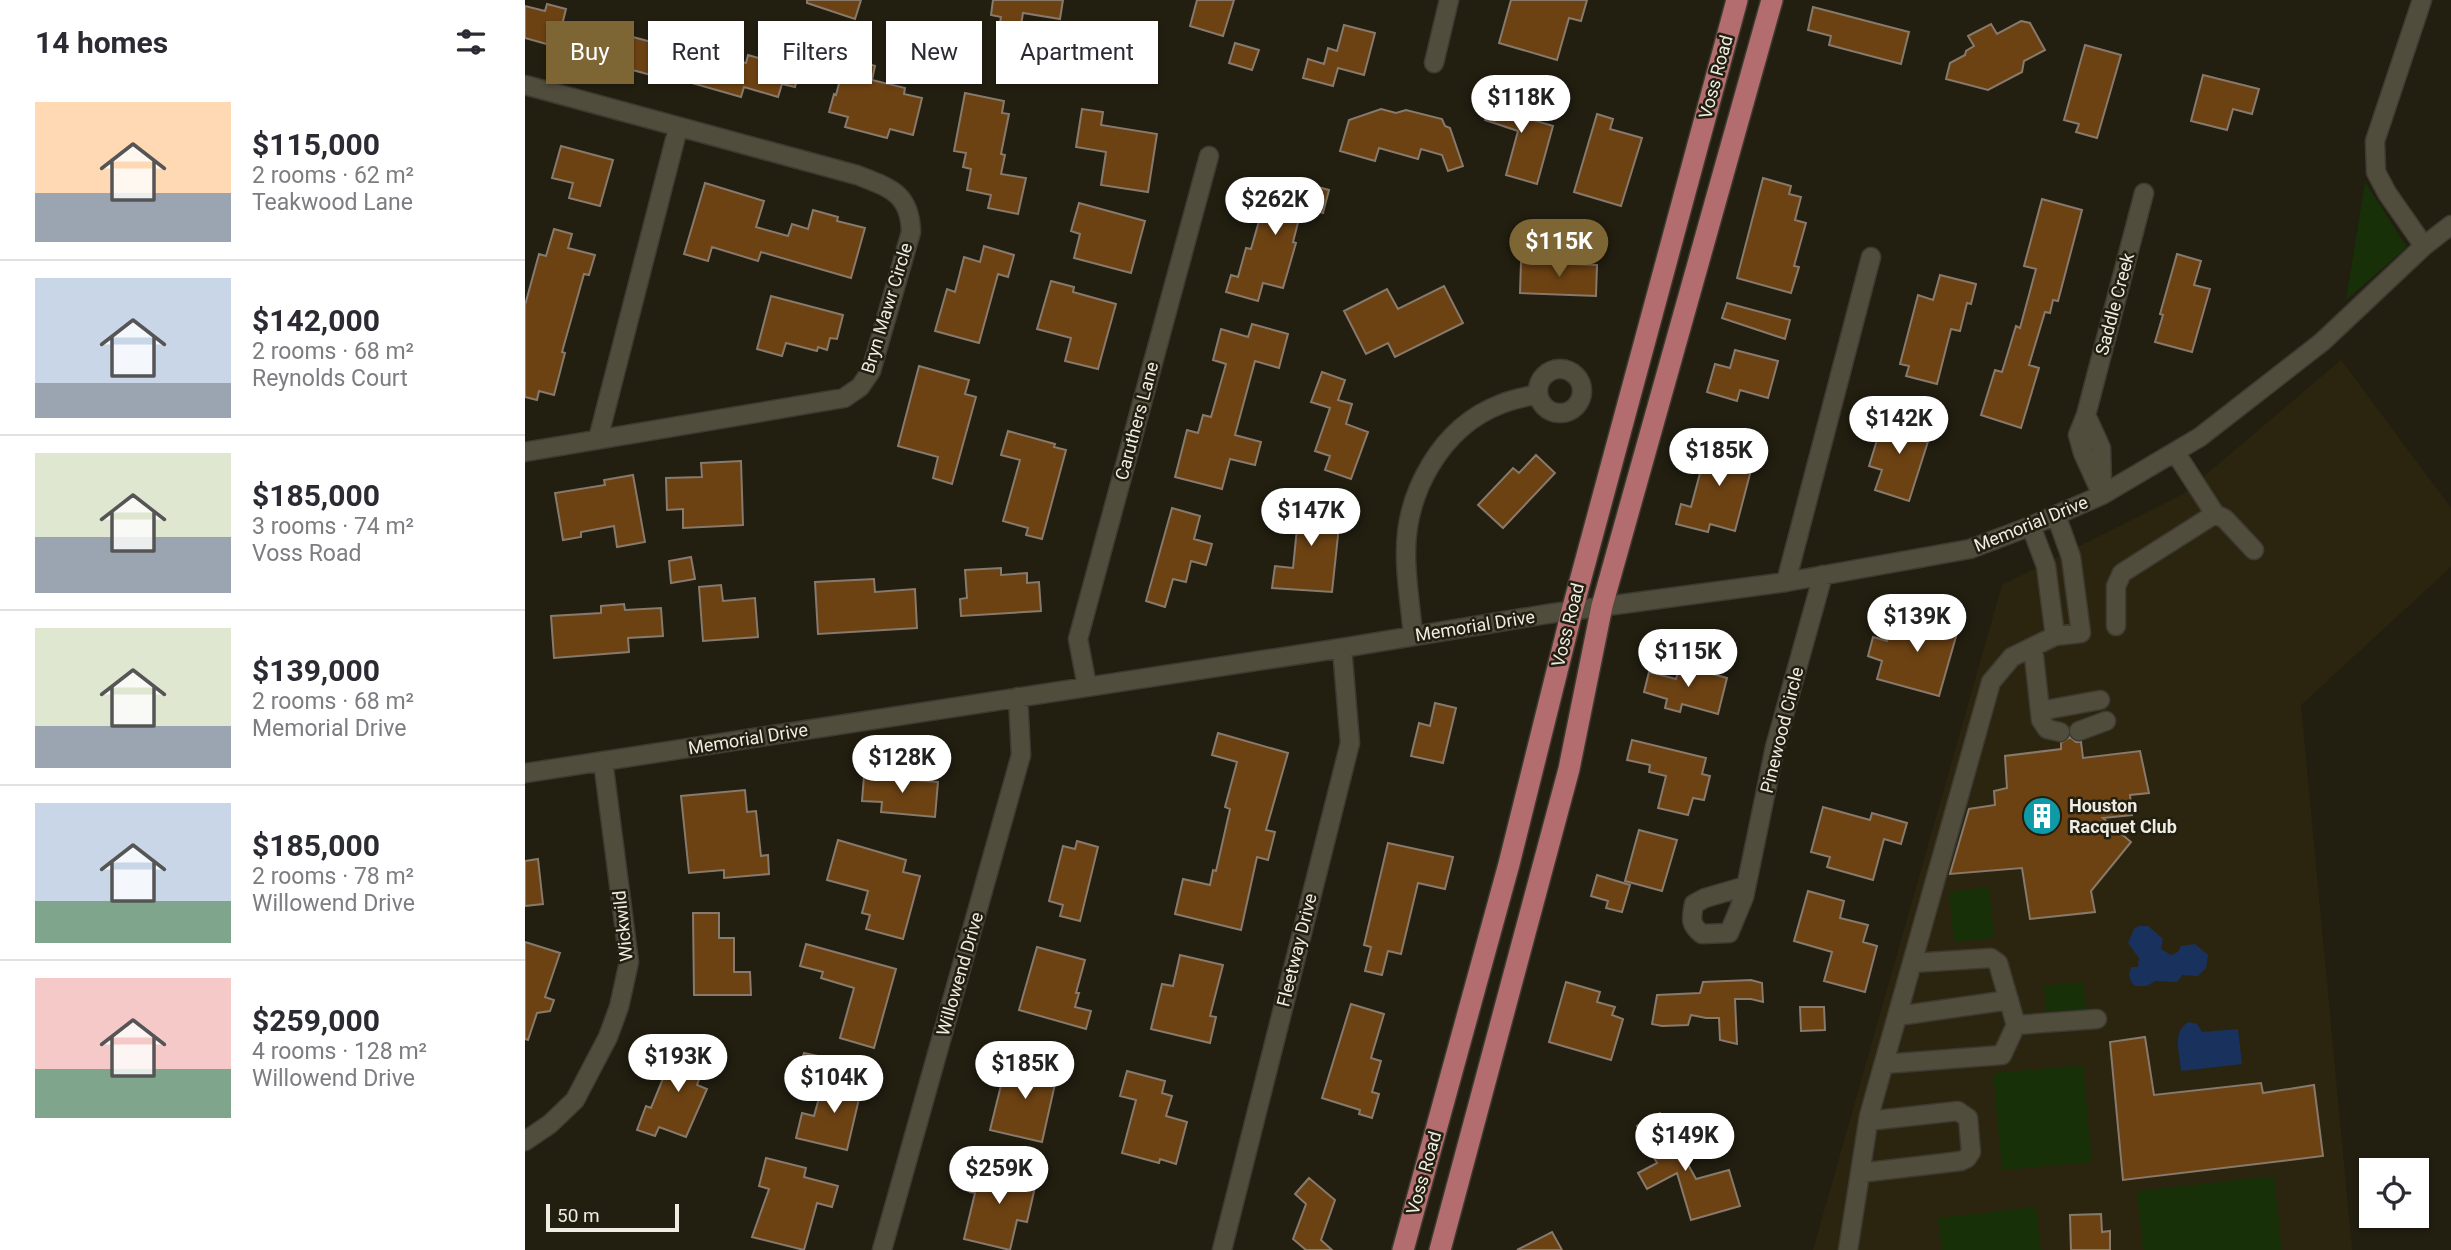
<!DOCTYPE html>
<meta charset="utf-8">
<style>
:root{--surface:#fff;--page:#f2f2f3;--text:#2b2b33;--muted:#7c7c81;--line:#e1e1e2;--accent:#7d6633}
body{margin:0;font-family:Roboto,sans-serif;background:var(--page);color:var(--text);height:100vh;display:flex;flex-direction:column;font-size:26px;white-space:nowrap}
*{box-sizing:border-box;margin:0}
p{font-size:23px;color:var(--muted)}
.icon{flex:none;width:38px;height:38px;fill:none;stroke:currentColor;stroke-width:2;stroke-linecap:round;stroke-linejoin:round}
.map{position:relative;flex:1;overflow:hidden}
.drawer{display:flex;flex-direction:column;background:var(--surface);width:525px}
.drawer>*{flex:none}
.hud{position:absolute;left:21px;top:21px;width:665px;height:63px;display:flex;gap:14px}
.buttons{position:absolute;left:1834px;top:1158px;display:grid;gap:14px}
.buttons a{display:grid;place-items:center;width:70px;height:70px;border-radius:0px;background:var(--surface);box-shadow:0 2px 5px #0004;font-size:35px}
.scale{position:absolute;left:21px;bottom:18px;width:133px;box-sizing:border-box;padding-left:7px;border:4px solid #eeece3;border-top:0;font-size:19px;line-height:24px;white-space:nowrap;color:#eeece3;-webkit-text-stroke:5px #221e10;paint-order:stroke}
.price{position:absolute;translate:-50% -60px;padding:0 16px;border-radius:24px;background:#fff;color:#222;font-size:23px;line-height:46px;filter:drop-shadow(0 2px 4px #0008)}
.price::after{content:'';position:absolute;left:50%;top:42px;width:21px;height:16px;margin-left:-10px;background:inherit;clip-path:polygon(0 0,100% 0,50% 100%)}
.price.current{background:var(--accent);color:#fff}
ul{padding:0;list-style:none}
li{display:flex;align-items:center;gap:21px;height:175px;padding:0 35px}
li+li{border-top:2px solid var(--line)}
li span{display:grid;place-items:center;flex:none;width:196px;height:140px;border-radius:0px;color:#555}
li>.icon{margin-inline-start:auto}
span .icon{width:84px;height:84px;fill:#fffc;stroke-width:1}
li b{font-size:30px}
h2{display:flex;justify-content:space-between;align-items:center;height:84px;padding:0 35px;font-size:30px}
.chip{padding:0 24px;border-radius:0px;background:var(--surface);box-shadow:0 2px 5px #0004;font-size:24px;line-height:63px}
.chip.current{background:var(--accent);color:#fff}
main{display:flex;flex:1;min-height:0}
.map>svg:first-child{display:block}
</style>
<main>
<section class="drawer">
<h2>14 homes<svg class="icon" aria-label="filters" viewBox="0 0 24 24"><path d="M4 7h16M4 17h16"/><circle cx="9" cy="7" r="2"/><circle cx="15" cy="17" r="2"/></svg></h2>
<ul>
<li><span style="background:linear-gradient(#ffd9b3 65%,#9aa5b1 0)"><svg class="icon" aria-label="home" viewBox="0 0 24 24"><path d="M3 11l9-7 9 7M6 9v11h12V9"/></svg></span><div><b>$115,000</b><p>2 rooms · 62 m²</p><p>Teakwood Lane</p></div></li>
<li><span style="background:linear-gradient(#c9d6e8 75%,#9aa5b1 0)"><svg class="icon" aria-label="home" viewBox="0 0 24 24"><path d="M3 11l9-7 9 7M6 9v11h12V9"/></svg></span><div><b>$142,000</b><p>2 rooms · 68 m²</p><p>Reynolds Court</p></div></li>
<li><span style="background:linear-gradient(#dfe7d0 60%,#9aa5b1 0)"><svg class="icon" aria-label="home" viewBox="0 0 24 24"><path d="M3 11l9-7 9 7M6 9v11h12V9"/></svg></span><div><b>$185,000</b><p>3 rooms · 74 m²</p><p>Voss Road</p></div></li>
<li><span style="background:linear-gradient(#dfe7d0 70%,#9aa5b1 0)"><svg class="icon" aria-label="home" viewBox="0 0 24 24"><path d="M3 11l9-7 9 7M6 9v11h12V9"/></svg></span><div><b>$139,000</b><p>2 rooms · 68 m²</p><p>Memorial Drive</p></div></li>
<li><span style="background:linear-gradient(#c9d6e8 70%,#7fa58c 0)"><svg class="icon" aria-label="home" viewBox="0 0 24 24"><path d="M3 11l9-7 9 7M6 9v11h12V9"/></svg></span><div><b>$185,000</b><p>2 rooms · 78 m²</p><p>Willowend Drive</p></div></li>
<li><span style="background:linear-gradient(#f6c9c9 65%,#7fa58c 0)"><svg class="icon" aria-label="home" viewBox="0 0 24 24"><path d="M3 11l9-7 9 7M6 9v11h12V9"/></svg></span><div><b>$259,000</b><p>4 rooms · 128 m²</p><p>Willowend Drive</p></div></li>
</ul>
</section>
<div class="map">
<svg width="1926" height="1250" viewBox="0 0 1926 1250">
<rect width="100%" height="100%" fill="#221e10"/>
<path fill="#2b2510" d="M1816 360 1926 508V567L1776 705 1827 1250H1288L1477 585 1658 494Z"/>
<path fill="#173007" d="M1840 182 1882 247 1821 300Z
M1464 887 1469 938 1429 942 1424 892Z
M1558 982 1561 1012 1521 1017 1519 986Z
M1558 1065 1567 1162 1477 1170 1468 1073Z
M1749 1176 1757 1250H1618L1612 1191Z
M1511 1207 1516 1250H1417L1413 1218Z"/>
<path fill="#19325d" d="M1614 926H1623L1638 939 1636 949 1646 955 1653 952 1656 946 1670 944 1683 955 1681 968 1673 976 1657 975 1652 982 1630 981 1622 986H1610C1604 981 1602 974 1607 967H1613L1614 958 1603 943 1609 929Z
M1664 1022 1672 1024 1677 1032 1713 1029 1717 1064 1656 1071C1655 1054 1646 1031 1664 1022Z"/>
<path fill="#6c4213" stroke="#87796c" stroke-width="2" d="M282 0H336L330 19 282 3Z
M468 0H538L535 19 498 13 493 43 472 40 476 17 466 15Z
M672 0H709L698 36 665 26Z
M986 0H1062L1056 21 1044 18 1032 60 974 43Z
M22 4 41 9 36 29 44 31 39 49 0 38V6L20 11Z
M1288 7 1384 32 1376 64 1304 45 1306 36 1283 30Z
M1496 21 1505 23 1520 50 1499 61 1497 72 1463 90 1421 79 1425 63 1440 55 1441 51 1449 46 1443 36 1466 24 1472 34Z
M819 25 850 33 839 75 813 68 808 86 778 78 783 59 799 64 803 48 812 51Z
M82 30 182 57 183 53 221 63 223 55 255 64 261 41 281 47 270 87 257 84 253 97 219 87 216 97 153 79 152 82 74 61Z
M710 43 734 50 727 70 704 63Z
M1560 45 1596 55 1572 138 1551 132 1554 124 1539 120Z
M321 57 350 66 347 80 380 88 379 94 397 98 388 135 365 129 362 138 320 127 323 117 304 112 309 94 311 95Z
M1678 75 1734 89 1727 114 1708 109 1702 130 1666 121Z
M970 87 1001 96 995 116 1028 126 1012 184 981 175 993 131 960 120Z
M440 93 479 101 477 113 484 114 476 154 480 155 476 174 501 178 493 214 463 208 466 195 442 190 446 169 438 167 441 153 429 151Z
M557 109 578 112 576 125 632 134 623 192 576 185 581 152 551 147Z
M856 109 871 113 881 110 917 119 920 126 925 128 938 166 923 171 917 155 896 149 893 159 854 148 850 161 815 151 824 120Z
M1072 114 1088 119 1085 129 1117 138 1096 206 1049 192Z
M36 146 88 160 75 206 44 198 48 183 27 178Z
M1238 178 1266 186 1264 194 1276 197 1270 220 1281 223 1269 266 1274 267 1266 293 1212 278Z
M767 180 804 190 798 213 777 207 768 242 771 243 758 288 738 283 733 301 701 292 706 275 713 277 721 248 726 249 738 207 730 205 736 184 764 192Z
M180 183 239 201 231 227 263 236 267 224 283 229 288 210 313 217 312 221 340 228 326 278 236 252 233 261 187 247 183 261 159 254Z
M1517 199 1557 210 1533 301 1528 300 1525 313 1520 312 1504 365 1514 368 1496 428 1456 415 1470 370 1477 372 1491 326 1495 328 1511 269 1499 266Z
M554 203 620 221 606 273 549 258 555 234 546 231Z
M29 229 47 234 43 248 70 255 64 275 59 274 37 352 40 353 29 395 14 391 12 400 0 397V305L14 254 21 256Z
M459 246 489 255 483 277 473 274 454 343 410 331 422 289 430 292 439 257 455 262Z
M1652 254 1676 261 1669 285 1685 289 1667 352 1630 342 1638 315 1635 314Z
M996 262 1072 265 1071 296 995 293Z
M1415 275 1451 284 1446 304 1442 303 1435 331 1426 329 1412 384 1381 376 1384 366 1375 364 1393 295 1408 300Z
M526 281 549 287 548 292 591 304 573 369 540 361 546 338 512 329Z
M919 286 938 323 870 357 863 343 841 354 819 311 862 289 873 309Z
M246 296 318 315 312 339 305 338 302 350 293 347 292 351 261 343 257 356 232 349Z
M1202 303 1265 320 1260 339 1197 318Z
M727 324 763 334 754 368 730 361 710 435 736 442 730 465 705 459 697 489 650 477 662 430 673 433 678 415 686 417 701 364 688 360 696 329 723 337Z
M1210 350 1253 361 1243 398 1215 390 1212 401 1182 392 1190 364 1205 368Z
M394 366 444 380 440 394 451 397 427 484 408 478 413 457 373 446Z
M797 372 820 380 813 400 827 404 821 424 843 432 826 479 800 470 805 456 790 451 805 408 786 402Z
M1360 414 1407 429 1384 501 1350 490 1357 470 1344 466Z
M483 431 530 444 529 447 541 450 517 539 501 535 503 528 478 521 495 460 476 455Z
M1186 432 1202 436 1200 447 1230 455 1210 531 1185 524 1183 532 1151 524 1156 504 1166 507Z
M1011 455 1030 473 978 528 953 505 988 468 994 473Z
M216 461 218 525 158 528V509L142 510 141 478 177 477 176 463Z
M108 475 120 542 92 547 89 526 56 532V537L38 540 30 493 80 485 79 480Z
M762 501 816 507 807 592 747 588 750 566 768 568 772 528 759 526Z
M647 508 675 516 669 539 687 544 681 565 666 561 661 582 648 579 640 607 621 601Z
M166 557 170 579 146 583 144 561Z
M476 568V575L502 573V583L514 582 516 611 436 616 435 599 442 598 440 570Z
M349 579 350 592 390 589 392 628 293 634 290 582Z
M196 585 198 601 230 598 233 637 178 641 174 587Z
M99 604 100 610 136 608 138 636 103 638 104 652 29 658 26 616 76 613V606Z
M1411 612 1436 619 1414 696 1352 679 1357 661 1343 656 1348 637 1362 641 1367 623 1387 628 1389 622 1407 627Z
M1155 665 1202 678 1193 714 1157 704 1155 712 1140 708 1142 699 1119 692 1124 672 1151 679Z
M910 703 931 708 918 763 886 756 894 723 905 726Z
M693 733 763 753 741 830 750 832 743 860 732 857 716 930 650 914 658 879 685 885 688 870 691 871 705 809 700 807 712 762 687 755Z
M1545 737 1551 742H1556L1558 758 1615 751 1624 793 1605 795 1607 815 1578 818 1606 842 1566 891 1570 912 1505 919 1497 868 1425 874 1444 809 1470 805 1469 791 1482 788 1480 756 1536 749V743Z
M1107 740 1181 758 1177 774 1185 776 1179 800 1168 798 1163 815 1133 808 1141 776 1124 772 1125 765 1102 760Z
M339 776 413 782 410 817 356 812 357 802 337 801Z
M220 790 222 812 231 811 236 856 243 855 244 874 199 878V870L164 873 156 796Z
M1298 807 1345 820 1347 813 1382 823 1376 844 1359 839 1348 880 1302 867 1305 857 1286 852Z
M1114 830 1152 840 1137 891 1100 881Z
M313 840 381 860 378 872 395 876 378 939 341 929 345 915 337 913 343 891 302 880Z
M552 841 573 847 555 921 535 916 538 905 524 901 538 846 550 849Z
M863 843 928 857 920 889 893 883 876 954 863 951 857 975 840 971 846 947 839 945Z
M13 859 18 904 0 906V861Z
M1072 875 1105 885 1097 912 1081 908 1083 901 1066 896Z
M1283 891 1319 901 1315 918 1343 925 1338 942 1352 946 1340 992 1299 981 1307 952 1269 941Z
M168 913H194V938H209V972H225L226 995H169Z
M0 942 35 953 20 997 29 1000 25 1011 12 1013 3 1040 0 1039Z
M281 944 371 969 349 1048 315 1038 329 988 296 978 298 972 275 966Z
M512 947 560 960 551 993H554L550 1007 566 1011 561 1029 494 1010Z
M655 955 698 965 685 1016 691 1017 685 1043 626 1029 637 984 648 986Z
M1226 980 1237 983 1238 1002 1226 999H1210L1212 1044 1195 1040 1194 1018H1181L1166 1015 1163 1025 1137 1026 1127 1024 1132 995 1175 993 1178 982Z
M1041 982 1075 992 1072 1002 1090 1007 1087 1015 1098 1019 1086 1060 1024 1042Z
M826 1004 859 1014 846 1058 856 1061 847 1092 854 1094 847 1118 834 1114 835 1110 797 1098Z
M1275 1007H1299L1300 1030 1276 1031Z
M159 1036 179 1043 173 1058 181 1061 172 1085 182 1089 161 1137 134 1127 130 1136 112 1130 121 1106 126 1108 139 1076 144 1078Z
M1620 1037 1629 1095 1736 1083 1738 1093 1789 1085 1798 1156 1598 1180 1585 1042Z
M279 1053 293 1056 287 1077 273 1074Z
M482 1061 515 1069 516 1062 534 1066 517 1142 465 1130Z
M319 1068 340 1073 322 1150 271 1138 277 1113 289 1116 294 1098 311 1102Z
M602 1071 640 1081 637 1093 647 1096 641 1116 662 1122 651 1164 635 1159 634 1163 597 1153 611 1100 595 1096Z
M1135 1113 1171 1179 1204 1170 1215 1206 1166 1220 1152 1173 1122 1189 1113 1173 1132 1163 1112 1126Z
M241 1158 281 1168 279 1177 313 1186 307 1207 292 1203 279 1250 227 1237 244 1189 234 1186Z
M481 1166 508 1172 504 1186 510 1187 502 1222 492 1220 485 1250 439 1239 450 1193 445 1192 451 1170 478 1176Z
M784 1178 810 1200 796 1240 807 1250H781L768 1239 781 1204 770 1194Z
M1576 1214 1577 1232 1585 1231V1250H1546L1545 1215Z
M1027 1232 1037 1250H992Z"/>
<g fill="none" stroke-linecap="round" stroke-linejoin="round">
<g stroke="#3d3a32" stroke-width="21">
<path id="minor" d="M1897 0 1850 141 1851 172 1862 193 1899 246
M909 63 924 0
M0 85 332 175C365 188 385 193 386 232L346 371 335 387 319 398 0 452
M1013 391a22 22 0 1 1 44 0a22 22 0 1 1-44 0Z
M1561 415 1576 448 1577 485
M73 439 153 128
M1650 452 1690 514 1700 519 1729 550
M1577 495 1558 453 1553 435 1561 415 1619 193
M1506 526 1521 566 1530 636
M1261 582 1346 257
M1591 626V586L1597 573 1690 514
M888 636C886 609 881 582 881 555 880 493 916 427 976 404 988 399 1001 397 1013 394
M1508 647 1516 720 1522 729 1535 732
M562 686 553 639 684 156
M1515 711 1575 700
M1554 731 1581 721
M0 773 817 648 1022 614 1261 582 1445 549 1506 526 1577 495 1675 437 1797 342 1899 246 1926 225
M1221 886 1180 898 1169 904C1166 919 1165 925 1177 934L1204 933 1219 897 1250 747 1298 575
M1373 1016 1484 1000
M1491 1025 1572 1019
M1359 1064 1477 1055 1491 1025 1473 963 1466 958 1387 963
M0 1141 25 1124 50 1100 83 1037 94 1007 104 962 78 761
M1335 1173 1436 1161 1442 1158 1446 1152 1443 1118 1433 1111 1343 1121
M357 1250 496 755 493 697
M697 1250 825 743 817 648
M1323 1250 1344 1116 1466 682 1487 657 1530 636 1556 633 1546 557 1531 515"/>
</g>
<g stroke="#3d3a32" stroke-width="24">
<path id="major" d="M878 1250 984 864 1047 611 1212 0
M915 1250 1044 769 1077 606 1247 0"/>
</g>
<use href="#minor" stroke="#514d3d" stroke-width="18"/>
<use href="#major" stroke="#b46d6e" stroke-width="21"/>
</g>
<defs>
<g id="building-disc" transform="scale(2.0125)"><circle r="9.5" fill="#0f9aa8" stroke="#221e10"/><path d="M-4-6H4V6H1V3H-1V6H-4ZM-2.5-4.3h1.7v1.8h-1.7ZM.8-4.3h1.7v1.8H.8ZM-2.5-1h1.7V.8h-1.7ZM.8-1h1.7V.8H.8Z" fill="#fff"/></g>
</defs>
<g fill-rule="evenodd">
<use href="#building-disc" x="1517" y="816"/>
</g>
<g text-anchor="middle" stroke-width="5" stroke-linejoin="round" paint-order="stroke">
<g font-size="18" fill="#eeece3" stroke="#221e10">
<text transform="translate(1191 77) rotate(-75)" y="6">Voss Road</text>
<text transform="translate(1590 304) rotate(-75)" y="6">Saddle Creek</text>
<text transform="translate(362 308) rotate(-73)" y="6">Bryn Mawr Circle</text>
<text transform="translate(612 421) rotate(-75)" y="6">Caruthers Lane</text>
<text transform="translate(1506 524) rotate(-22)" y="6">Memorial Drive</text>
<text transform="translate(1043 625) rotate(-76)" y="6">Voss Road</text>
<text transform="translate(950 626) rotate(-9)" y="6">Memorial Drive</text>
<text transform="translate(1257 730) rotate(-76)" y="6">Pinewood Circle</text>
<text transform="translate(223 739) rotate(-9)" y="6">Memorial Drive</text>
<text transform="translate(98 926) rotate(-96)" y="6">Wickwild</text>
<text transform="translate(772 950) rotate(-76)" y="6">Fleetway Drive</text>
<text transform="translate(435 974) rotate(-74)" y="6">Willowend Drive</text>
<text transform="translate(899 1173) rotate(-74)" y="6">Voss Road</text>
</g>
<g font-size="18" font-weight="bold" fill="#eeece3" stroke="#221e10" text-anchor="start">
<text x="1544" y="812">Houston<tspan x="1544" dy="21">Racquet Club</tspan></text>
</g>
</g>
</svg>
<div class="buttons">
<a><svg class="icon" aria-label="locate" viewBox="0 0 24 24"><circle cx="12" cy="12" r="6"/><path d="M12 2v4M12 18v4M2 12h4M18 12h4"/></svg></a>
</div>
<div class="scale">50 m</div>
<b class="price" style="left:996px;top:135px">$118K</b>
<b class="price" style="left:750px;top:237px">$262K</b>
<b class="price current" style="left:1034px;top:279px">$115K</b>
<b class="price" style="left:1374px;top:456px">$142K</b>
<b class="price" style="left:1194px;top:488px">$185K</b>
<b class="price" style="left:786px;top:548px">$147K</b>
<b class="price" style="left:1392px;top:654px">$139K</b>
<b class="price" style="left:1163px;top:689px">$115K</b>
<b class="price" style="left:377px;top:795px">$128K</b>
<b class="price" style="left:153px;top:1094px">$193K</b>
<b class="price" style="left:500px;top:1101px">$185K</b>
<b class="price" style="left:309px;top:1115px">$104K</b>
<b class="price" style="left:1160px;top:1173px">$149K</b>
<b class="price" style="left:474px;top:1206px">$259K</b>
<div class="hud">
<a class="chip current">Buy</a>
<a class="chip">Rent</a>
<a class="chip">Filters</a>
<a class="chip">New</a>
<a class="chip">Apartment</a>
</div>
</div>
</main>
